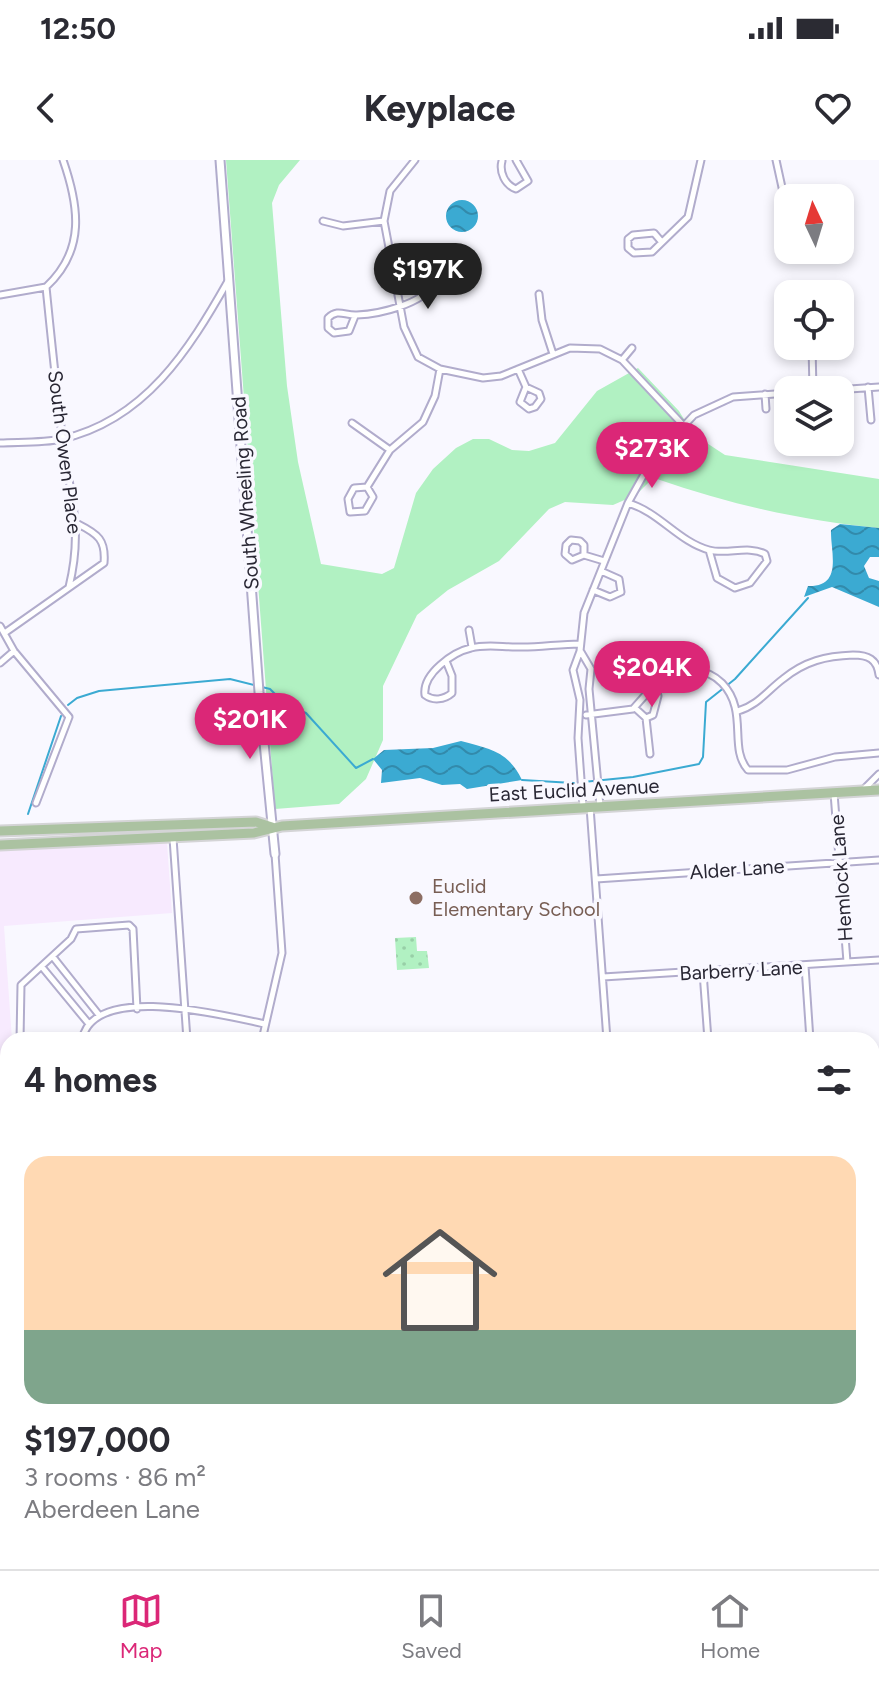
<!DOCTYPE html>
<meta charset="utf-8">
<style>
:root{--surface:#fff;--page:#f2f2f3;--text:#2b2b33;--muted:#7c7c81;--line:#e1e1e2;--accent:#db2777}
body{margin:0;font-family:Figtree,sans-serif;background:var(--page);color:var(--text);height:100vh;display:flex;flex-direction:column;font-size:30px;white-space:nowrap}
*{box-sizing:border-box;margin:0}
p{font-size:26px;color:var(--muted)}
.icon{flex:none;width:44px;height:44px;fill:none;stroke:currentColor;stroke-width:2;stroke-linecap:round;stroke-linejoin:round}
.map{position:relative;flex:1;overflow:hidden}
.panel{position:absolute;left:0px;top:872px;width:880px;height:538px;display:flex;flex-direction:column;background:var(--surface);border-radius:24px 24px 0 0;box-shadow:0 4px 12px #0003}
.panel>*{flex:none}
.needle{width:52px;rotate:356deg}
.buttons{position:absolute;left:774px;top:24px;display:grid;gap:16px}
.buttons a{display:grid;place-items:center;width:80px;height:80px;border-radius:16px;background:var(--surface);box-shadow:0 4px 12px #0003;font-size:40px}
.price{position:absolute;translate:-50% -68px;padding:0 18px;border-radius:28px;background:var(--accent);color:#fff;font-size:26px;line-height:52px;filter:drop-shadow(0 2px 4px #0008)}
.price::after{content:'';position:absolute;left:50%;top:48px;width:24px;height:18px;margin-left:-12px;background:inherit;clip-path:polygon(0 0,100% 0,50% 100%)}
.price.on{background:#222;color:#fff}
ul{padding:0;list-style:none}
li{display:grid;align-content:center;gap:16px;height:424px;padding:0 24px}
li+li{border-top:2px solid var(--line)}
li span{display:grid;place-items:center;height:248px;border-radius:24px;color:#555}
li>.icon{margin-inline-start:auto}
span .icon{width:144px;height:144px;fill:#fffc;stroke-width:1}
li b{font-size:34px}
h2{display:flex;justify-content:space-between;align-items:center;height:96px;padding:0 24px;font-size:34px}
.status{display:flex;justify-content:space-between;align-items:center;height:56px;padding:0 40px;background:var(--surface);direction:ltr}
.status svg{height:22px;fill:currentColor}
header{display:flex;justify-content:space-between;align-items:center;height:104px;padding:0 24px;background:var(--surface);font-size:36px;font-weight:700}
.dock{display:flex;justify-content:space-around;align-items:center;height:112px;border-top:2px solid var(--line);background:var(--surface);font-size:22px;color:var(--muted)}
.dock a{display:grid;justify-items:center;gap:4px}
.dock .on{color:var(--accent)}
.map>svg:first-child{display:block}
</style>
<div class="status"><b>12:50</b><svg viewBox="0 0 49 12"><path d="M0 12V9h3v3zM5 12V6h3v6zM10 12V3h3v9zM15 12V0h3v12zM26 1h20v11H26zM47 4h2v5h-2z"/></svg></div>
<header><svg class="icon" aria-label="back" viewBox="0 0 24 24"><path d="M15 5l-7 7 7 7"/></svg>Keyplace<svg class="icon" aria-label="heart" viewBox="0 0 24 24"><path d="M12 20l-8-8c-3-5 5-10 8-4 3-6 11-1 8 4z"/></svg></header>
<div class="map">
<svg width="879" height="1409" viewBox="0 0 879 1409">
<defs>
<pattern id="park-dots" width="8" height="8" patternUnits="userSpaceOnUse" patternTransform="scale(2)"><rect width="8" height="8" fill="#b1f1c2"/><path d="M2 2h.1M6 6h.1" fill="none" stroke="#98cfa7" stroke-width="1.8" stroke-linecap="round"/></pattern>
<pattern id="water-waves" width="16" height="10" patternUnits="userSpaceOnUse" patternTransform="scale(2)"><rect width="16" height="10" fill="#3baad2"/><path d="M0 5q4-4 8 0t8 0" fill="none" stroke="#328aab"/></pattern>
</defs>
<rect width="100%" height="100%" fill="#f9f8ff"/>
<path fill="#f7eafe" d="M167 683 172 753 4 766 12 880H8V1402H48V1409H0V689Z"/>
<path fill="#b1f1c2" d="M226 0H300L279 25 272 43 287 226 298 302 321 404 382 414 394 408 416 333 433 309 456 288 473 279H489L512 290 529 291 555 283 597 231 638 208 679 251 693 274 725 295 879 319V368C804 361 728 344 657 319L651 320 636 335 613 345 565 342 549 349 499 401 448 430 417 455 383 526V580L366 619 339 644 275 649Z"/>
<path fill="url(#park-dots)" d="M416 777 417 791H427L429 808 397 810 395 778Z"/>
<path fill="url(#water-waves)" d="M446 56a16 16 0 1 1 32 0a16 16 0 1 1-32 0Z
M840 364 879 368V397H870L864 406 869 418 879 421V447L832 427 804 437 808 426C844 427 830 391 831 370Z
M461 581C490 589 508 591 522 620L467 629 460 624 442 625 420 618 381 623 382 610 373 599 384 590 433 588Z"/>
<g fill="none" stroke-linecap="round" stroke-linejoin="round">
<path stroke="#3baad2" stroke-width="2" d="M68 545 77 538 99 531 230 519 270 529 286 545 306 553 356 608 373 599
M522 620 573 623 633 617 699 604 703 597 706 542 735 519 808 438
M28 654 61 556"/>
<g stroke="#b1accc" stroke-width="9">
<path id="minor" d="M415 0 390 31 384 61 404 167 418 197 440 209 483 218 501 216 570 188 600 189 622 200 682 264
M776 0 783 32
M502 1C499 12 505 25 516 29L528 21 516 0
M323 61 343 66 384 61
M660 80 654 73 633 75 628 79V88L634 93 652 92 688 57 701 0
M46 127C51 176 56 226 62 275 69 333 84 366 69 427
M539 134 542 160 553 194
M0 135 46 127C86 90 79 46 63 0
M355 156 349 171 334 173 328 168V158C338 148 345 156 357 155 381 154 421 144 435 124
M812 186 813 230
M622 200 632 188
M518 209 526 227 520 242 529 249 535 247 541 239 539 233 526 227
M868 227 871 260
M835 230 879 227
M765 234 766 249
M352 263 390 290
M0 283C20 282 43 283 62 279 145 260 189 190 228 121
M367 327 354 328 348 339 350 352 365 351 373 337 367 327 390 290 423 262 435 236 440 209
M628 343C659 352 679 382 709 390 727 395 748 385 765 394L767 401 750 423 735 428 717 418 709 390
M584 395V385L580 381 571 380 566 385 565 394 572 400 584 395 604 401
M593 430 610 437 621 432 619 419 601 411
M0 466 14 491 69 557 36 643
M469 470 472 487
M6 472 104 403C106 380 98 374 78 364
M581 492 591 509 589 529 600 646
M446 501 452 516V533C444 540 433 541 425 535 422 514 453 492 471 488 486 484 501 487 516 487 537 488 558 484 580 484
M0 503 14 491
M635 548 646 558 653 555 658 536 654 522
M738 551C758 545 767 531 783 519 805 501 826 496 853 495 868 495 877 499 879 515
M586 555 633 549 663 515C684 509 705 506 722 523 749 551 728 588 748 610H787L835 597 879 593
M646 558 650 594
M863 630 879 614
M834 633 847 802
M583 647 578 578 580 540 573 510 580 491 584 453 628 343 652 300 694 255 733 237 788 233
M590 647 607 880
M173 678 187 880
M596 719 879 700
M53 797 99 855
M805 806 810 880
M42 807 89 864
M703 812 708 880
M603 817 879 800
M20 880 21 825 71 779 76 769 129 765 133 769 137 849
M82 880C93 821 226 856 265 864
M262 880 282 793 275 694
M872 921H879
M872 1035 879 1032
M872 1078 879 1090
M872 1281 879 1292
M872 1394H879
M323 1402 324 1409
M651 1409 756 1402"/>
</g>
<g stroke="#b1accc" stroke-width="11">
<path id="tertiary" d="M220 0 259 532 275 694"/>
</g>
<g stroke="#d4d4d6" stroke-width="13">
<path id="primary" d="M0 671 256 662 272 667
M0 685 254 673 282 666 879 630"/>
</g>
<use href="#minor" stroke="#fff" stroke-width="5"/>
<use href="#tertiary" stroke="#fff" stroke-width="7"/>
<use href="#primary" stroke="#abc2a1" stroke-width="9"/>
</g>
<circle fill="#8d6e63" stroke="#f9f8ff" stroke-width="3" cx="416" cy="738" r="8"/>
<g text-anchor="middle" stroke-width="7" stroke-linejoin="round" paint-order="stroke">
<g font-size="20" fill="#292734" stroke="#f9f8ff">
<text transform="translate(65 292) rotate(83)" y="7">South Owen Place</text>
<text transform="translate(245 333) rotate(-94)" y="7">South Wheeling Road</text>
<text transform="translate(574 630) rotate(-3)" y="7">East Euclid Avenue</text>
<text transform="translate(737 709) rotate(-4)" y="7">Alder Lane</text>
<text transform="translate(841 718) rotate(-94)" y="7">Hemlock Lane</text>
<text transform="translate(741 810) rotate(-3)" y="7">Barberry Lane</text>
</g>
<g font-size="20" fill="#785e54" stroke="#f9f8ff" text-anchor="start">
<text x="432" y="733">Euclid<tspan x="432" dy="23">Elementary School</tspan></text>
</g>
</g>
</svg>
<div class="buttons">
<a><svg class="needle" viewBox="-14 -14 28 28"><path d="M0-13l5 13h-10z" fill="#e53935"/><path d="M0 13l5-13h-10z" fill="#7c7c81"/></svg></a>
<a><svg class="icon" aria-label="locate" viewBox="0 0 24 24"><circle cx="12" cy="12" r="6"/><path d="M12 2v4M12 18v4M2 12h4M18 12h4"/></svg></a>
<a><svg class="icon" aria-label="layers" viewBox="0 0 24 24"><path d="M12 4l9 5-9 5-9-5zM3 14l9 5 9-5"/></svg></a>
</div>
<b class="price on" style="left:428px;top:151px">$197K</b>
<b class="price" style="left:652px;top:330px">$273K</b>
<b class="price" style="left:652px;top:549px">$204K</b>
<b class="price" style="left:250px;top:601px">$201K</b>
<section class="panel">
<h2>4 homes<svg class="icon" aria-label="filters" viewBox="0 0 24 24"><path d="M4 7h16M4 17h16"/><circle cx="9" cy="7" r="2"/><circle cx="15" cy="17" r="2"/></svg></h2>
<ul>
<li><span style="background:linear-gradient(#ffd9b3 70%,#7fa58c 0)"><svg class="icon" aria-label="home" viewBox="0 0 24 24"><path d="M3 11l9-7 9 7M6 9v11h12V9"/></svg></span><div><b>$197,000</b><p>3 rooms · 86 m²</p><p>Aberdeen Lane</p></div></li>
</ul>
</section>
</div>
<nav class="dock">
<a class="on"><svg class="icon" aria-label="map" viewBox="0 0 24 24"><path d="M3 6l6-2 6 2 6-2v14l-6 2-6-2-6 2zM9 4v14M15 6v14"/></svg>Map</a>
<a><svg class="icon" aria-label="saved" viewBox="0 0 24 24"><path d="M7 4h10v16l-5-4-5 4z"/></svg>Saved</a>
<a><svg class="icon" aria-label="home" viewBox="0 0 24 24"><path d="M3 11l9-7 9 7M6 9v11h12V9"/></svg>Home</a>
</nav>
